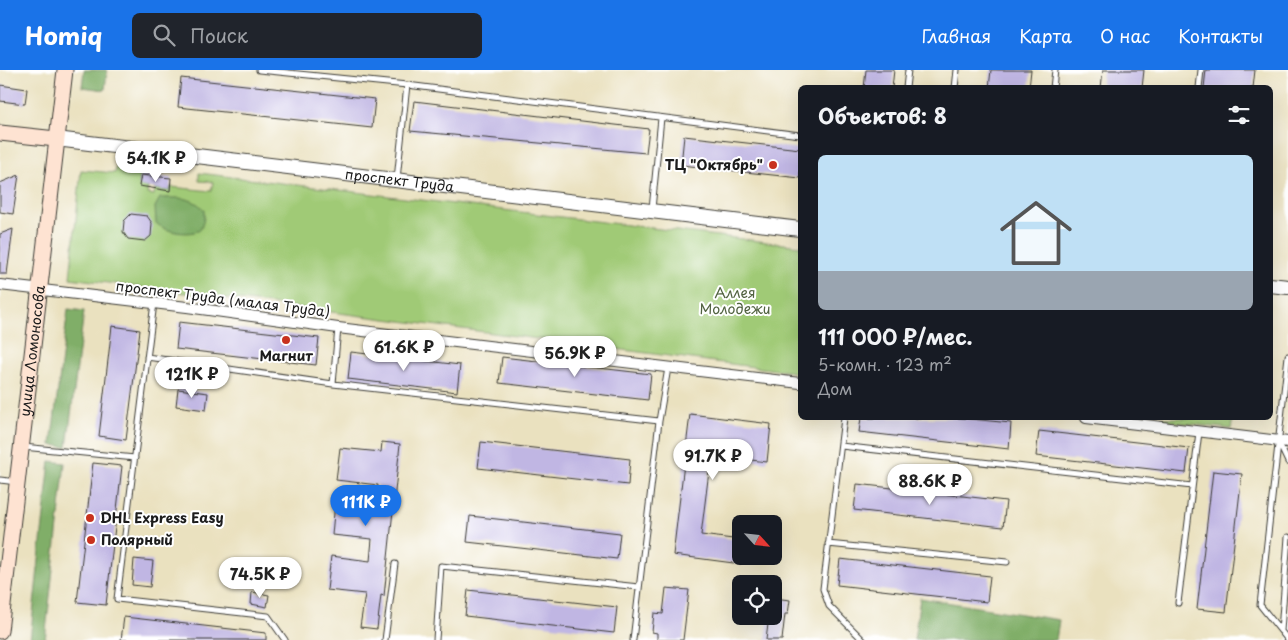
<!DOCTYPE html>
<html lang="ru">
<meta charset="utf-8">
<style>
:root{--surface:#171b24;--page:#20242c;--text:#f1f3f6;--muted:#9ea1a6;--accent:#1a73e8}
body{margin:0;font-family:"Playpen Sans",sans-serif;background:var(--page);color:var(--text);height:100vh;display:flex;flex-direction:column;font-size:19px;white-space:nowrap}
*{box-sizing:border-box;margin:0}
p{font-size:16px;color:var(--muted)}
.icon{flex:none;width:28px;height:28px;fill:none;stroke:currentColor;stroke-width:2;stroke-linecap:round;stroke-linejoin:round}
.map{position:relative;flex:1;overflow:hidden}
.sheet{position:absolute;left:798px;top:15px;width:475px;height:335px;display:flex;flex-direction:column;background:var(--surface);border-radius:8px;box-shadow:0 5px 20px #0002}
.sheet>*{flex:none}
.needle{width:32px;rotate:117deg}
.buttons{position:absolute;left:732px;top:445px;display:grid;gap:10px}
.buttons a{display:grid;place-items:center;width:50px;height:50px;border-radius:8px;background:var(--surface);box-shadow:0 5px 20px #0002;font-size:25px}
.price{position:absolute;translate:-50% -42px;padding:0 11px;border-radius:18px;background:#fff;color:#222;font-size:16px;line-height:32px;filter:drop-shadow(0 1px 2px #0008)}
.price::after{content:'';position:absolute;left:50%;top:30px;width:15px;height:11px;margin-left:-8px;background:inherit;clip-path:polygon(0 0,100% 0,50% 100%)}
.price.selected{background:var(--accent);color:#fff}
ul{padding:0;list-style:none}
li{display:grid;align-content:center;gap:10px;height:265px;padding:0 20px}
li span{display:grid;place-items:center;height:155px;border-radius:8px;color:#555}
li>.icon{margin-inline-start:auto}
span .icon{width:90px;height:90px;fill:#fffc;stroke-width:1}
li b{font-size:21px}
h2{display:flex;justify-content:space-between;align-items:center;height:60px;padding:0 20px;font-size:21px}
header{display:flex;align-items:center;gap:30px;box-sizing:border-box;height:70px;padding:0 25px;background:var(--accent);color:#fff}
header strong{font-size:24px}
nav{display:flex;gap:28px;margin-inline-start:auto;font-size:18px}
.search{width:350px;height:45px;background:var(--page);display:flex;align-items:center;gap:12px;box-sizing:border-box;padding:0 18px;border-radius:8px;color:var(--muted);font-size:19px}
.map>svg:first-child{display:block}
</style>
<header>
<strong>Homiq</strong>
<div class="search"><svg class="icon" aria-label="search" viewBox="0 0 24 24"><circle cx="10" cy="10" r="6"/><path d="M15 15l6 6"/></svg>Поиск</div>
<nav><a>Главная</a><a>Карта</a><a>О нас</a><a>Контакты</a></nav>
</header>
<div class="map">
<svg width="1288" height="570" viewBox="0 0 1288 570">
<rect width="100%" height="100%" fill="#fff"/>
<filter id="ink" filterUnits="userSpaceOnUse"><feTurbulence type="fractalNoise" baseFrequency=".02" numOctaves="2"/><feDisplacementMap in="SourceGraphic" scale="10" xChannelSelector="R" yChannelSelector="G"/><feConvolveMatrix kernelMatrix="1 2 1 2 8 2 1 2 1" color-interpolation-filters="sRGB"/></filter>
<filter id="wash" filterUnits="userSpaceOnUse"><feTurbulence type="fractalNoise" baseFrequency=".0096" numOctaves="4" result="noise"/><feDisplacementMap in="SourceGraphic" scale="20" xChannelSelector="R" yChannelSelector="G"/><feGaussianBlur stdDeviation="1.12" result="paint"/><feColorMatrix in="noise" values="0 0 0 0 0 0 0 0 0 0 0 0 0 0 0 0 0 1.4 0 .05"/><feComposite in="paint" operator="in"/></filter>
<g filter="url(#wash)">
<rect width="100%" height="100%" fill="#eae1bf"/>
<path fill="#a0ca76" stroke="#5e7349" d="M117 93 141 96 139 115 148 117 147 124 154 125 155 119 170 121 171 117 211 121 213 112 199 111V103L800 176V303L70 208 81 100 115 103Z
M1142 348H1233L1231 359Z"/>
<path fill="#80ae67" stroke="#4e6542" d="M84 0H107L105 20 82 17Z
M160 128C177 128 193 126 204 140V149L200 160C187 166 166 162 156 153L155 137Z
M68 239 84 241 67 377 51 375Z
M50 391 65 393 45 570H30Z
M920 528 1059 550 1056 570H914Z"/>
<g id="blocks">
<path fill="#c0b6e3" d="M866 0H894L892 18H864Z
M991 0H1031L1029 18H989Z
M1103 0H1144L1142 18H1101Z
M1206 0H1255L1253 18H1204Z
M181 8 375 29 372 58 178 37Z
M0 15 27 19 25 34 0 31Z
M414 31 649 59 646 83 410 61Z
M684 66 800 79V108L681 95Z
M19 105 13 144 0 142V113Z
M141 105 171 108 170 121 139 116Z
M131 144 147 146 152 153 151 166 145 171 128 169 123 162 124 151Z
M13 159 7 204H0V164Z
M179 252 319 268 316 295 176 279Z
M112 256 140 260 126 370 99 366Z
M351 282 460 295 457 322 348 309Z
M502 287 651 304 648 330 499 313Z
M178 319 208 323 206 340 176 336Z
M690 344 771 354 767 392 711 385 701 465 741 470V494L673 485Z
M861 348H960L1011 353 1009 379 859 362Z
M1039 361 1189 378 1186 403 1036 386Z
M382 372 400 374 384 526 381 525 377 559 360 557 365 524 327 520 331 486 370 491 372 469 332 465 335 432 376 436 378 415 336 410 340 378 381 382Z
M481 372 630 389 628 415 478 398Z
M93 393 122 396 106 535 77 532Z
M1213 401 1242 404 1226 542 1197 539Z
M857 414 1006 431 1003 457 854 440Z
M470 446 620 463 617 489 467 472Z
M134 489 153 491 150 517 132 515Z
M840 489 990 506 987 532 837 515Z
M666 518 689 520 683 570H657V563L652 562 654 543 663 544Z
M468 520 617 537 614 563 465 546Z
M252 522 269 525 267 537 251 534Z
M774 528 790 530 788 544H785L782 570H766L769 546H774Z
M124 547 266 563V570H121Z"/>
</g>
</g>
<g filter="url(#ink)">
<use href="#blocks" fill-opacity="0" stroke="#3b3a34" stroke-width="1"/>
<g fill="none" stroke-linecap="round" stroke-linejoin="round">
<g stroke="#3b3a34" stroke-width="7">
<path id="service" d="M259 0 407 15 800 65
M906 18 908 0
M955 18 957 0
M1053 18 1055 0
M1199 18 1201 0
M397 109 407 15
M652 139 661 48
M154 233 117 529 268 546 285 570
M1288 286 1260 535 1288 570
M147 287 333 314 659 351
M333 314 338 258
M844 348 823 519 829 536 863 570
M1278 371 1288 392
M841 376 1192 416
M23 377 135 388
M0 410 17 412
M828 474 1007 492
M1178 533 1199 362
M1281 561 1288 467
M385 570 395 494
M436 570 441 496 639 517
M633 570 659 351 668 298"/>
</g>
<g stroke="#3b3a34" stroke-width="12">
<path id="minor" d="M0 215 187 237 338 258 800 313
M1086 348 1288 372"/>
</g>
<g stroke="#3b3a34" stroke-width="16">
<g id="tertiary">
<path id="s1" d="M56 69 800 159"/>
<path d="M1270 215 1288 217"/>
</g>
</g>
<g stroke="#3b3a34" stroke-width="17">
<g id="secondary">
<path d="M0 63 56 69"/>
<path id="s2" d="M0 561 65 0"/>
</g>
</g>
<use href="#service" stroke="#fff" stroke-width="5"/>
<use href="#minor" stroke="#fff" stroke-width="10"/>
<use href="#tertiary" stroke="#fff" stroke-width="14"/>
<use href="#secondary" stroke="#fee3d2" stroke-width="15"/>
</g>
</g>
<g fill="#c8321e" stroke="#fff" stroke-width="2">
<circle cx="773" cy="95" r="5"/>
<circle cx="286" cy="270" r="5"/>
<circle cx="90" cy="448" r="5"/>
<circle cx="91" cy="470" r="5"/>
</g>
<g text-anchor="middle" stroke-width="4" stroke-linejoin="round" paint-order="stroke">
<g font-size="14" font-weight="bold" fill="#1c1c1c" stroke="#fff" text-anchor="start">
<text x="763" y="100" text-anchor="end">ТЦ "Октябрь"</text>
<text x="286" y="291" text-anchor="middle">Магнит</text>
<text x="100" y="453">DHL Express Easy</text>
<text x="101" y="475">Полярный</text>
</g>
<g font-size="14" fill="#1c1c1c" stroke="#fff">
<text dy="5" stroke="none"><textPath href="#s1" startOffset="346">проспект Труда</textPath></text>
<text transform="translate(223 229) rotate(7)" y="5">проспект Труда (малая Труда)</text>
<text dy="5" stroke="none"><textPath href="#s2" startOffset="282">улица Ломоносова</textPath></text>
</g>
<g font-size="14" fill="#516240" stroke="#fff">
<text x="735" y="228">Аллея<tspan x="735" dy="16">Молодежи</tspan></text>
</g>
</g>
</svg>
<div class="buttons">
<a><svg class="needle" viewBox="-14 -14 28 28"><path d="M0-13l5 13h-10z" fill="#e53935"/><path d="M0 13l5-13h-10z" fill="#9ea1a6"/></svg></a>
<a><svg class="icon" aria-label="locate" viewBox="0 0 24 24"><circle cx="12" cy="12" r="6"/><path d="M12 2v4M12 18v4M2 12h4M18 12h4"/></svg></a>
</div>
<b class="price" style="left:156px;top:113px">54.1K ₽</b>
<b class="price" style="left:404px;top:302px">61.6K ₽</b>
<b class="price" style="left:575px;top:308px">56.9K ₽</b>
<b class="price" style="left:192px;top:329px">121K ₽</b>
<b class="price" style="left:713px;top:411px">91.7K ₽</b>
<b class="price" style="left:930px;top:436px">88.6K ₽</b>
<b class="price selected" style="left:366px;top:457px">111K ₽</b>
<b class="price" style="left:260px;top:529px">74.5K ₽</b>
<section class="sheet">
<h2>Объектов: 8<svg class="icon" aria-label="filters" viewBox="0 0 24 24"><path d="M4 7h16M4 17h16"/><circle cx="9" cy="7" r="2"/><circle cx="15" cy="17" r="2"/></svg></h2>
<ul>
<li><span style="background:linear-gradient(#bfe0f5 75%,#9aa5b1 0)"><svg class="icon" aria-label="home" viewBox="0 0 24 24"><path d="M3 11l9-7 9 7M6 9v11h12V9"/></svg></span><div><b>111 000 ₽/мес.</b><p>5-комн. · 123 m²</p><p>Дом</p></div></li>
</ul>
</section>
</div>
